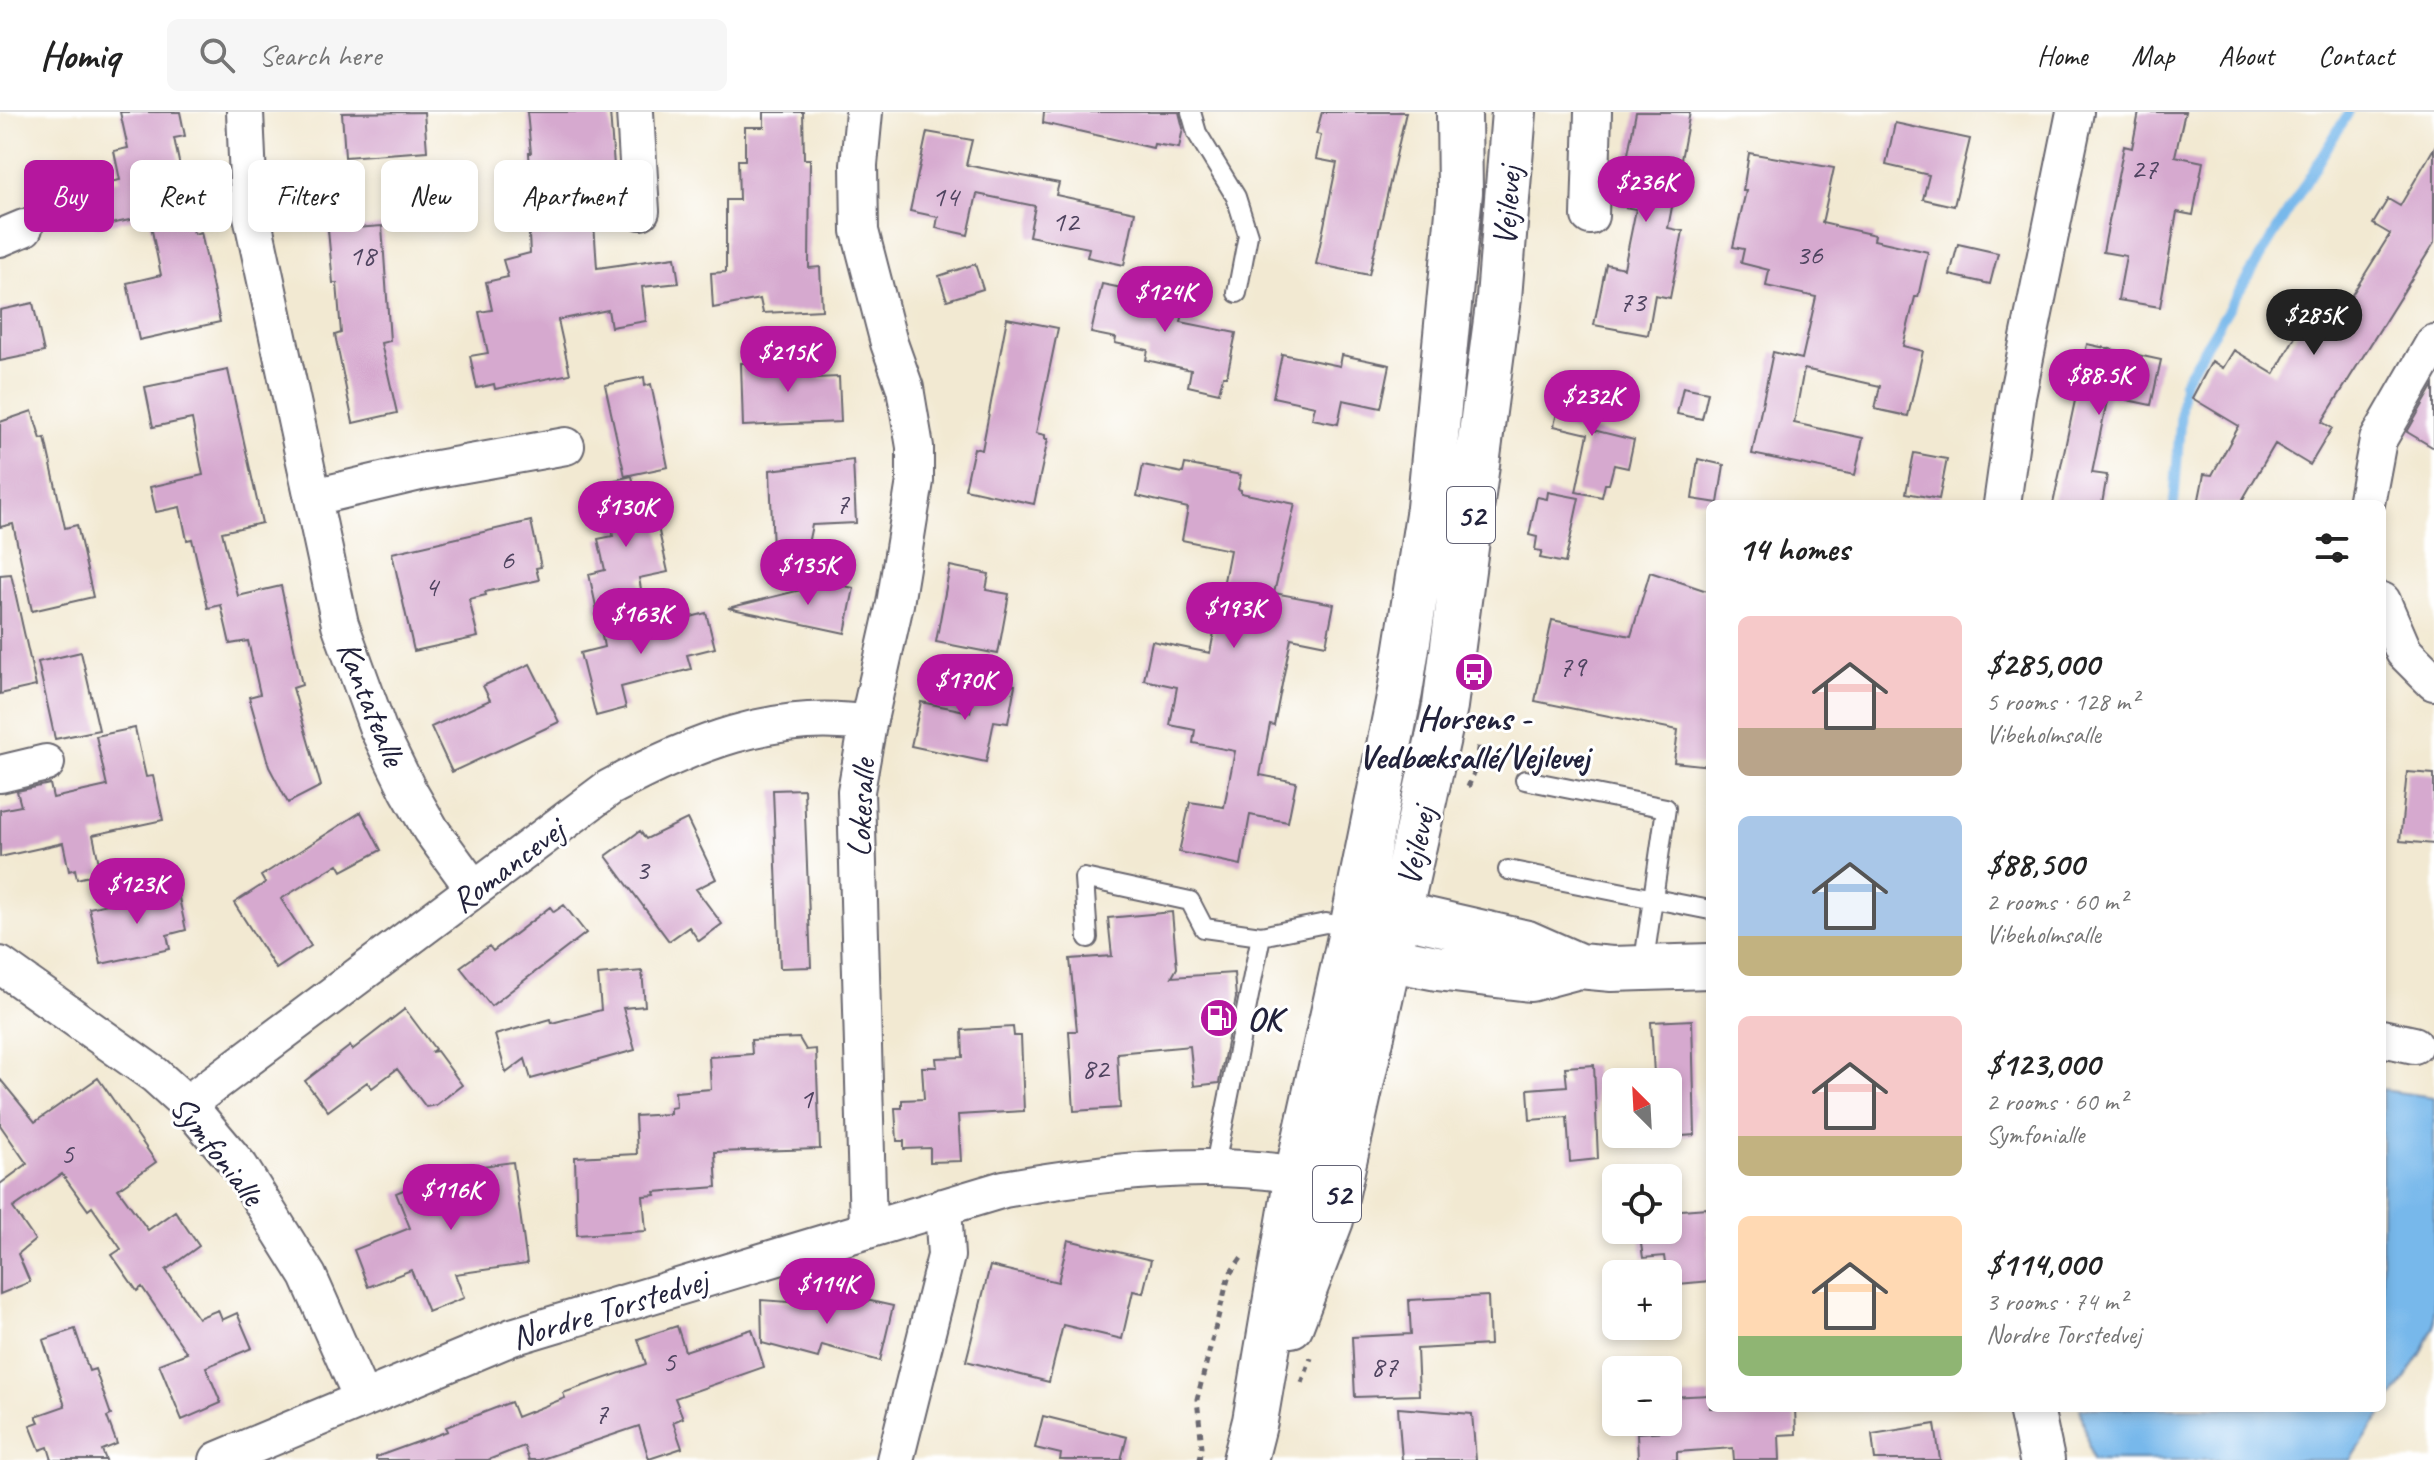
<!DOCTYPE html>
<meta charset="utf-8">
<style>
:root{--surface:#fff;--page:#f6f6f6;--text:#222;--muted:#767676;--line:#e0e0e0;--accent:#b5179e}
body{margin:0;font-family:Caveat,sans-serif;background:var(--page);color:var(--text);height:100vh;display:flex;flex-direction:column;font-size:30px;white-space:nowrap}
*{box-sizing:border-box;margin:0}
p{font-size:26px;color:var(--muted)}
.icon{flex:none;width:44px;height:44px;fill:none;stroke:currentColor;stroke-width:2;stroke-linecap:round;stroke-linejoin:round}
.map{position:relative;flex:1;overflow:hidden}
.panel{position:absolute;left:1706px;top:388px;width:680px;height:912px;display:flex;flex-direction:column;background:var(--surface);border-radius:12px;box-shadow:0 4px 12px #0003}
.panel>*{flex:none}
.hud{position:absolute;left:24px;top:48px;width:760px;height:72px;display:flex;gap:16px}
.needle{width:52px;rotate:336deg}
.buttons{position:absolute;left:1602px;top:956px;display:grid;gap:16px}
.buttons a{display:grid;place-items:center;width:80px;height:80px;border-radius:12px;background:var(--surface);box-shadow:0 4px 12px #0003;font-size:40px}
.price{position:absolute;translate:-50% -68px;padding:0 18px;border-radius:28px;background:var(--accent);color:#fff;font-size:26px;line-height:52px;filter:drop-shadow(0 2px 4px #0008)}
.price::after{content:'';position:absolute;left:50%;top:48px;width:24px;height:18px;margin-left:-12px;background:inherit;clip-path:polygon(0 0,100% 0,50% 100%)}
.price.selected{background:#222;color:#fff}
ul{padding:0;list-style:none}
li{display:flex;align-items:center;gap:24px;height:200px;padding:0 32px}
li span{display:grid;place-items:center;flex:none;width:224px;height:160px;border-radius:12px;color:#555}
li>.icon{margin-inline-start:auto}
span .icon{width:96px;height:96px;fill:#fffc;stroke-width:1}
li b{font-size:34px}
h2{display:flex;justify-content:space-between;align-items:center;height:96px;padding:0 32px;font-size:34px}
.tag{padding:0 28px;border-radius:12px;background:var(--surface);box-shadow:0 4px 12px #0003;font-size:28px;line-height:72px}
.tag.selected{background:var(--accent);color:#fff}
header{display:flex;align-items:center;gap:48px;box-sizing:border-box;height:112px;padding:0 40px;background:var(--surface);border-bottom:2px solid var(--line)}
header strong{font-size:38px}
nav{display:flex;gap:44px;margin-inline-start:auto;font-size:28px}
.search{width:560px;height:72px;background:var(--page);display:flex;align-items:center;gap:20px;box-sizing:border-box;padding:0 28px;border-radius:12px;color:var(--muted);font-size:30px}
.map>svg:first-child{display:block}
</style>
<header>
<strong>Homiq</strong>
<div class="search"><svg class="icon" aria-label="search" viewBox="0 0 24 24"><circle cx="10" cy="10" r="6"/><path d="M15 15l6 6"/></svg>Search here</div>
<nav><a>Home</a><a>Map</a><a>About</a><a>Contact</a></nav>
</header>
<div class="map">
<svg width="2434" height="1348" viewBox="0 0 2434 1348">
<rect width="100%" height="100%" fill="#fff"/>
<filter id="ink" filterUnits="userSpaceOnUse"><feTurbulence type="fractalNoise" baseFrequency=".0125" numOctaves="2"/><feDisplacementMap in="SourceGraphic" scale="16" xChannelSelector="R" yChannelSelector="G"/><feConvolveMatrix kernelMatrix="1 2 1 2 8 2 1 2 1" color-interpolation-filters="sRGB"/></filter>
<filter id="wash" filterUnits="userSpaceOnUse"><feTurbulence type="fractalNoise" baseFrequency=".006" numOctaves="4" result="noise"/><feDisplacementMap in="SourceGraphic" scale="32" xChannelSelector="R" yChannelSelector="G"/><feGaussianBlur stdDeviation="1.8" result="paint"/><feColorMatrix in="noise" values="0 0 0 0 0 0 0 0 0 0 0 0 0 0 0 0 0 1.4 0 .05"/><feComposite in="paint" operator="in"/></filter>
<g filter="url(#wash)">
<rect width="100%" height="100%" fill="#f2e9d2"/>
<path fill="#77b8eb" stroke="#4c6d93" stroke-width="2" d="M2382 978 2434 985V1214L2421 1242 2351 1348H2092L2080 1296H2382Z"/>
<g fill="none" stroke-linecap="round" stroke-linejoin="round">
<path stroke="#77b8eb" stroke-width="10" d="M2174 392 2183 271 2349 0"/>
</g>
<g id="blocks">
<path fill="#d6a9cf" d="M120 0H180L185 24 174 26 194 122 201 120 220 210 139 228 127 171 161 163 149 104 96 115 88 74 120 68 114 39 128 36Z
M424 0 427 39 345 45 342 1Z
M527 0H610L617 95 593 97 597 156 675 145 679 171 642 175 646 209 611 215 608 198 558 208 570 262 495 277 494 272 477 276 470 244 488 241 479 200 492 198 486 170 508 165 503 148 530 141 527 88H530L529 74 531 73 529 41H531Z
M764 0H803L804 47H810L809 156 820 155 822 198 763 201 760 187 713 196 711 161 726 160V88H739L738 48H745V15H764Z
M1044 0H1179L1183 16 1179 36 1154 32 1153 36 1043 11Z
M1322 0H1406L1369 163 1316 152 1337 51 1316 47 1321 23 1316 22Z
M1636 0H1690L1668 116 1683 119 1670 186 1655 183 1648 223 1594 213 1606 152 1624 156 1636 97 1618 94Z
M2139 0H2185L2175 44 2203 50 2193 103 2177 100 2160 195 2118 188 2126 144 2103 140 2124 34 2132 36Z
M1895 11 1970 27 1954 94 1923 87 1929 63 1886 53Z
M927 20 972 28 966 53 1059 71 1056 83 1135 100 1124 153 1087 145 1089 136 1029 124 1035 94 977 82 968 123 936 116 938 105 910 99Z
M2434 36V131L2322 310 2332 316 2310 353 2275 332 2240 392H2198L2204 362 2212 363 2239 314 2192 286 2212 249 2223 256 2234 238 2274 262 2316 188 2340 202 2390 122 2373 112 2388 87 2400 94Z
M1749 41 1834 56 1822 111 1875 123 1874 128 1928 140 1918 185H1915L1903 234 1923 239 1908 304 1875 297 1880 274 1804 257 1794 311 1863 326 1855 363 1752 342 1773 240 1802 247 1816 185 1766 174 1769 158 1741 151 1744 137 1733 135 1746 79H1743Z
M382 114 390 229 381 231 397 301 353 311 335 223 341 221 337 171H333L328 118Z
M1958 132 1998 141 1990 172 1950 163Z
M975 152 983 177 947 188 939 164Z
M1102 172 1186 189 1181 210 1236 221 1227 264H1223L1219 281 1188 274 1191 258 1146 248 1148 238 1115 231 1116 226 1091 221Z
M33 191 44 240 0 249V198Z
M1007 206 1058 216 1036 321 1045 323V327H1048L1034 392 965 377 974 336 982 338Z
M2087 232 2161 248 2151 293 2108 284 2092 361 2107 363 2102 392H2053Z
M1282 242 1340 254 1342 243 1390 253 1381 296 1343 288 1338 312 1312 307 1315 294 1273 285Z
M815 248 816 266 839 265 841 310 743 314 741 251Z
M228 258 262 411 222 420 238 484 281 474 302 573 293 576 321 674 288 691 269 655 249 585 260 582 248 529 230 532 221 493 208 496 192 427 187 428 180 395 156 400 150 375 203 363 192 307 153 315 145 275Z
M644 265 645 274 651 272 668 355 625 364 605 273Z
M1575 270 1602 276 1593 318 1634 328 1628 356 1614 353 1609 372H1605L1602 385 1576 380 1588 322 1554 314 1563 273 1574 275Z
M2434 273V336L2407 320Z
M1683 275 1708 280 1702 307 1677 302Z
M32 299 41 327 45 326 65 416 77 413 93 485 32 499 13 412 0 415V310Z
M1914 341 1947 347 1939 387 1906 381Z
M1698 347 1724 353 1718 391 1692 387Z
M853 348 856 411 812 413 808 432 773 439 770 358Z
M1185 352 1241 363 1238 377 1241 378V381L1295 392 1274 481 1334 492 1326 533 1291 526 1274 613 1270 612 1260 663 1296 670 1288 710 1250 703 1241 753 1179 740 1190 690 1224 695 1235 639 1193 631 1195 618 1170 613 1177 575 1144 568 1152 529 1210 541 1230 438 1182 428 1188 396 1137 384 1143 353 1183 361Z
M632 364 644 418 658 415 668 460 639 466 643 488 597 499 589 462 605 458 598 427 613 424 601 371Z
M1548 380 1579 386 1565 451 1540 446 1542 439 1535 438 1537 425 1529 423 1537 385 1547 387Z
M531 409 541 455 536 456 539 468 485 480 486 483 469 487 478 525 414 539 392 441Z
M950 454 989 462 986 478 1009 482 998 542 936 530Z
M1650 460 1710 480V654L1674 650 1678 618 1535 589 1552 508 1631 524Z
M11 462 36 574 0 582V463Z
M829 471 854 476 845 521 728 496Z
M645 498 649 516 706 501 715 536 687 543 691 557 621 575 626 596 596 604 580 541 604 535 601 519Z
M81 540 99 618 55 627 38 550Z
M530 552 559 610 452 660 431 615 490 588 483 574Z
M978 563 1015 573 1008 611 994 609 986 650 911 634 921 590 970 600Z
M135 616 146 665 153 664 163 708 93 723 101 761 77 767 75 757 69 759 63 731 0 745V698L21 694 17 679 50 672 53 686 107 674 96 624Z
M2407 660 2434 662V732L2400 729Z
M804 677 811 855 780 856 773 678Z
M361 700 381 738 342 759 338 752 281 787 311 834 276 857 234 791 265 771 261 764Z
M687 707 716 767 696 777 722 812 699 829 689 815 669 829 606 744 640 719 646 727Z
M177 777 186 818 167 823 170 837 101 852 89 796Z
M564 793 586 821 491 894 460 855 489 834 493 839 550 795 554 800Z
M1172 800 1177 856 1172 865 1234 861 1236 886 1219 971 1194 974 1190 934 1117 941 1120 996 1074 999 1069 919H1077L1070 847 1112 844 1108 806Z
M642 859 645 894 623 896 635 938 531 967 525 947 506 961 495 923 551 907 552 911 601 898 598 863Z
M405 897 435 937 431 940 437 939 462 973 436 993 426 995 397 957 372 976 367 970 328 999 305 969 350 934 352 938Z
M1692 908 1695 1023 1668 1025V970H1665V961L1654 962 1651 910Z
M1013 915 1014 924H1021L1024 999 958 1003 961 1049 930 1050V1036L904 1037V1029H897L895 996H902V988L924 987 922 955H937L936 946 963 945 962 918Z
M799 926 806 938 816 937 820 1037 715 1040 717 1075 655 1080 656 1083 643 1084 646 1119 577 1123 575 1045 637 1042 635 1004 670 1002V996L676 995 675 980 711 977 709 945 752 942 751 928Z
M1594 953 1598 1047 1570 1050 1567 1005 1530 1008 1528 977 1567 974 1565 955Z
M98 966 156 1050 118 1077 148 1118 175 1099 199 1134 166 1158 198 1206 218 1198 222 1208 237 1201 252 1236 206 1255 221 1291 182 1308 159 1252 187 1241 142 1175 137 1179 112 1143 121 1137 92 1095 88 1098 62 1062 13 1096 35 1128 18 1142 30 1170 0 1182V1072L27 1052 0 1013V967L35 1010Z
M513 1050 527 1152 455 1162 464 1186 428 1200 411 1158 368 1175 354 1138 410 1116 396 1081 451 1058Z
M1707 1096 1710 1169 1668 1173 1664 1144 1643 1146 1639 1118H1668V1099Z
M1068 1128 1151 1148 1143 1181 1133 1179 1122 1227 1063 1213 1049 1270 966 1249 990 1154 1058 1170Z
M835 1181 893 1194 880 1249 822 1233 818 1246 762 1231 761 1188 832 1193Z
M1488 1184 1490 1233 1417 1237 1419 1283 1355 1285 1352 1225 1411 1222 1409 1188Z
M677 1214 685 1239 752 1217 764 1255 675 1286 683 1306 673 1310 682 1336 649 1347 639 1314 539 1348H529L524 1334 488 1348H376V1345L448 1319 446 1315 511 1290 517 1305 565 1286 563 1281 646 1252 638 1227Z
M75 1217 89 1259 95 1257 111 1303 107 1305 117 1332 102 1338 106 1348H52L48 1335 40 1338 30 1313 39 1310 36 1304 65 1294 43 1228Z
M1710 1283V1296H1795L1796 1322 1779 1323 1780 1348H1734L1733 1336 1677 1340V1348H1638L1637 1321 1666 1319 1668 1285Z
M1398 1296 1472 1302 1476 1348H1402Z
M1043 1304 1127 1325 1121 1348H1060L1061 1342 1035 1336Z
M1935 1312 1940 1348H1875L1872 1322Z"/>
</g>
</g>
<g filter="url(#ink)">
<use href="#blocks" fill-opacity="0" stroke="#6b6870" stroke-width="2"/>
<g fill="none" stroke-linecap="round" stroke-linejoin="round">
<g stroke="#6b6870" stroke-width="22">
<path id="lane" d="M1191 0 1197 21 1236 85 1248 123 1237 181
M1525 668 1666 696 1643 856
M1508 758 1710 798
M1088 826 1084 766 1190 789 1204 816 1261 824
M1214 1058 1261 824 1326 811 1352 816"/>
</g>
<g stroke="#6b6870" stroke-width="40">
<path id="street" d="M245 0 249 90 340 512 378 617 408 678 431 718 474 777
M635 0 641 99
M864 0 859 53 860 119 889 231 905 276 915 335V369L895 492 868 612 856 679 868 1116
M1590 104 1593 0
M0 126 24 116
M314 385 420 360 566 334
M2002 392 2017 285 2075 0
M2366 392 2378 328 2434 231
M2382 489 2404 540 2434 570
M0 662 46 651
M0 853 155 963 187 992 240 1055 308 1164 362 1286
M2382 926 2414 933
M187 992 609 676C689 633 775 597 868 612
M218 1348 512 1225 1004 1077C1096 1061 1204 1047 1297 1063
M895 1348 946 1144 943 1095"/>
</g>
<g stroke="#6b6870" stroke-width="48">
<path id="secondary" d="M1362 813 1400 802 1527 831 1579 854 1612 857 1710 854
M1361 823 1391 847 1437 856 1530 867 1579 854
M2031 1296 2042 1348"/>
</g>
<g stroke="#6b6870" stroke-width="48">
<path id="primary" d="M1291 1213 1331 1108 1445 594 1499 186 1514 0
M1245 1348 1255 1309 1297 1063 1352 816 1400 580 1429 396 1460 80 1459 0"/>
</g>
<path stroke="#6b6870" stroke-width="5" stroke-dasharray="6 6" stroke-linecap="butt" d="M1468 675 1474 661 1479 631
M1302 1271 1311 1246
M1200 1348 1202 1335 1197 1287 1229 1163 1244 1142"/>
<use href="#lane" stroke="#fff" stroke-width="18"/>
<use href="#street" stroke="#fff" stroke-width="36"/>
<use href="#secondary" stroke="#fff" stroke-width="44"/>
<use href="#primary" stroke="#fff" stroke-width="44"/>
</g>
</g>
<defs>
<g id="bus-disc" transform="scale(2)"><circle r="9.5" fill="#b5179e" stroke="#fff"/><path d="M-5-6H5V4H4V6H2V4H-2V6H-4V4H-5ZM-3.5-4V0h7V-4ZM-3.5 1.2v1.5H-2V1.2ZM2 1.2v1.5H3.5V1.2Z" fill="#fff"/></g>
<g id="fuel-disc" transform="scale(2)"><circle r="9.5" fill="#b5179e" stroke="#fff"/><path d="M-5.5-6h7V0h2V4h1.3V-2.5L3-4.5l.8-.8L6-3V5H2.5V1h-1V6h-7ZM-4.2-4.7v3.2H.2V-4.7Z" fill="#fff"/></g>
</defs>
<g fill-rule="evenodd">
<use href="#bus-disc" x="1474" y="560"/>
<use href="#fuel-disc" x="1219" y="906"/>
</g>
<g text-anchor="middle" stroke-width="6" stroke-linejoin="round" paint-order="stroke">
<g font-size="30" fill="#4f4460">
<text x="2144" y="66">27</text>
<text x="945" y="94">14</text>
<text x="1065" y="119">12</text>
<text x="1809" y="152">36</text>
<text x="362" y="153">18</text>
<text x="1632" y="199">73</text>
<text x="842" y="401">7</text>
<text x="507" y="457">6</text>
<text x="431" y="484">4</text>
<text x="1572" y="564">79</text>
<text x="642" y="767">3</text>
<text x="1095" y="966">82</text>
<text x="806" y="996">1</text>
<text x="67" y="1051">5</text>
<text x="669" y="1259">5</text>
<text x="1384" y="1264">87</text>
<text x="601" y="1311">7</text>
</g>
<g fill="#fff" stroke="#646476" stroke-width="2">
<rect x="1447" y="375" width="48" height="56" rx="6"/>
<rect x="1313" y="1054" width="48" height="56" rx="6"/>
</g>
<g font-size="32" font-weight="bold" fill="#22223b">
<text x="1471" y="414">52</text>
<text x="1337" y="1093">52</text>
</g>
<g font-size="34" fill="#22223b" stroke="#fff">
<text transform="translate(1506 94) rotate(-86)" y="12">Vejlevej</text>
<text transform="translate(372 591) rotate(68)" y="12">Kantatealle</text>
<text transform="translate(860 696) rotate(-87)" y="12">Lokesalle</text>
<text transform="translate(1415 734) rotate(-78)" y="12">Vejlevej</text>
<text transform="translate(507 753) rotate(-37)" y="12">Romancevej</text>
<text transform="translate(218 1038) rotate(52)" y="12">Symfonialle</text>
<text transform="translate(609 1196) rotate(-17)" y="12">Nordre Torstedvej</text>
</g>
<g font-size="34" font-weight="bold" fill="#22223b" stroke="#fff">
<text x="1474" y="617">Horsens -<tspan x="1474" dy="39">Vedbæksallé/Vejlevej</tspan></text>
<text x="1247" y="918" text-anchor="start">OK</text>
</g>
</g>
</svg>
<div class="buttons">
<a><svg class="needle" viewBox="-14 -14 28 28"><path d="M0-13l5 13h-10z" fill="#e53935"/><path d="M0 13l5-13h-10z" fill="#767676"/></svg></a>
<a><svg class="icon" aria-label="locate" viewBox="0 0 24 24"><circle cx="12" cy="12" r="6"/><path d="M12 2v4M12 18v4M2 12h4M18 12h4"/></svg></a>
<a>+</a>
<a>−</a>
</div>
<b class="price" style="left:1646px;top:112px">$236K</b>
<b class="price" style="left:1165px;top:222px">$124K</b>
<b class="price selected" style="left:2314px;top:245px">$285K</b>
<b class="price" style="left:788px;top:282px">$215K</b>
<b class="price" style="left:2099px;top:305px">$88.5K</b>
<b class="price" style="left:1592px;top:326px">$232K</b>
<b class="price" style="left:626px;top:437px">$130K</b>
<b class="price" style="left:808px;top:495px">$135K</b>
<b class="price" style="left:1234px;top:538px">$193K</b>
<b class="price" style="left:641px;top:544px">$163K</b>
<b class="price" style="left:965px;top:610px">$170K</b>
<b class="price" style="left:137px;top:814px">$123K</b>
<b class="price" style="left:451px;top:1120px">$116K</b>
<b class="price" style="left:827px;top:1214px">$114K</b>
<div class="hud">
<a class="tag selected">Buy</a>
<a class="tag">Rent</a>
<a class="tag">Filters</a>
<a class="tag">New</a>
<a class="tag">Apartment</a>
</div>
<section class="panel">
<h2>14 homes<svg class="icon" aria-label="filters" viewBox="0 0 24 24"><path d="M4 7h16M4 17h16"/><circle cx="9" cy="7" r="2"/><circle cx="15" cy="17" r="2"/></svg></h2>
<ul>
<li><span style="background:linear-gradient(#f6c9c9 70%,#b9a48a 0)"><svg class="icon" aria-label="home" viewBox="0 0 24 24"><path d="M3 11l9-7 9 7M6 9v11h12V9"/></svg></span><div><b>$285,000</b><p>5 rooms · 128 m²</p><p>Vibeholmsalle</p></div></li>
<li><span style="background:linear-gradient(#a9c7e8 75%,#c2b280 0)"><svg class="icon" aria-label="home" viewBox="0 0 24 24"><path d="M3 11l9-7 9 7M6 9v11h12V9"/></svg></span><div><b>$88,500</b><p>2 rooms · 60 m²</p><p>Vibeholmsalle</p></div></li>
<li><span style="background:linear-gradient(#f6c9c9 75%,#c2b280 0)"><svg class="icon" aria-label="home" viewBox="0 0 24 24"><path d="M3 11l9-7 9 7M6 9v11h12V9"/></svg></span><div><b>$123,000</b><p>2 rooms · 60 m²</p><p>Symfonialle</p></div></li>
<li><span style="background:linear-gradient(#ffd9b3 75%,#8fb573 0)"><svg class="icon" aria-label="home" viewBox="0 0 24 24"><path d="M3 11l9-7 9 7M6 9v11h12V9"/></svg></span><div><b>$114,000</b><p>3 rooms · 74 m²</p><p>Nordre Torstedvej</p></div></li>
</ul>
</section>
</div>
